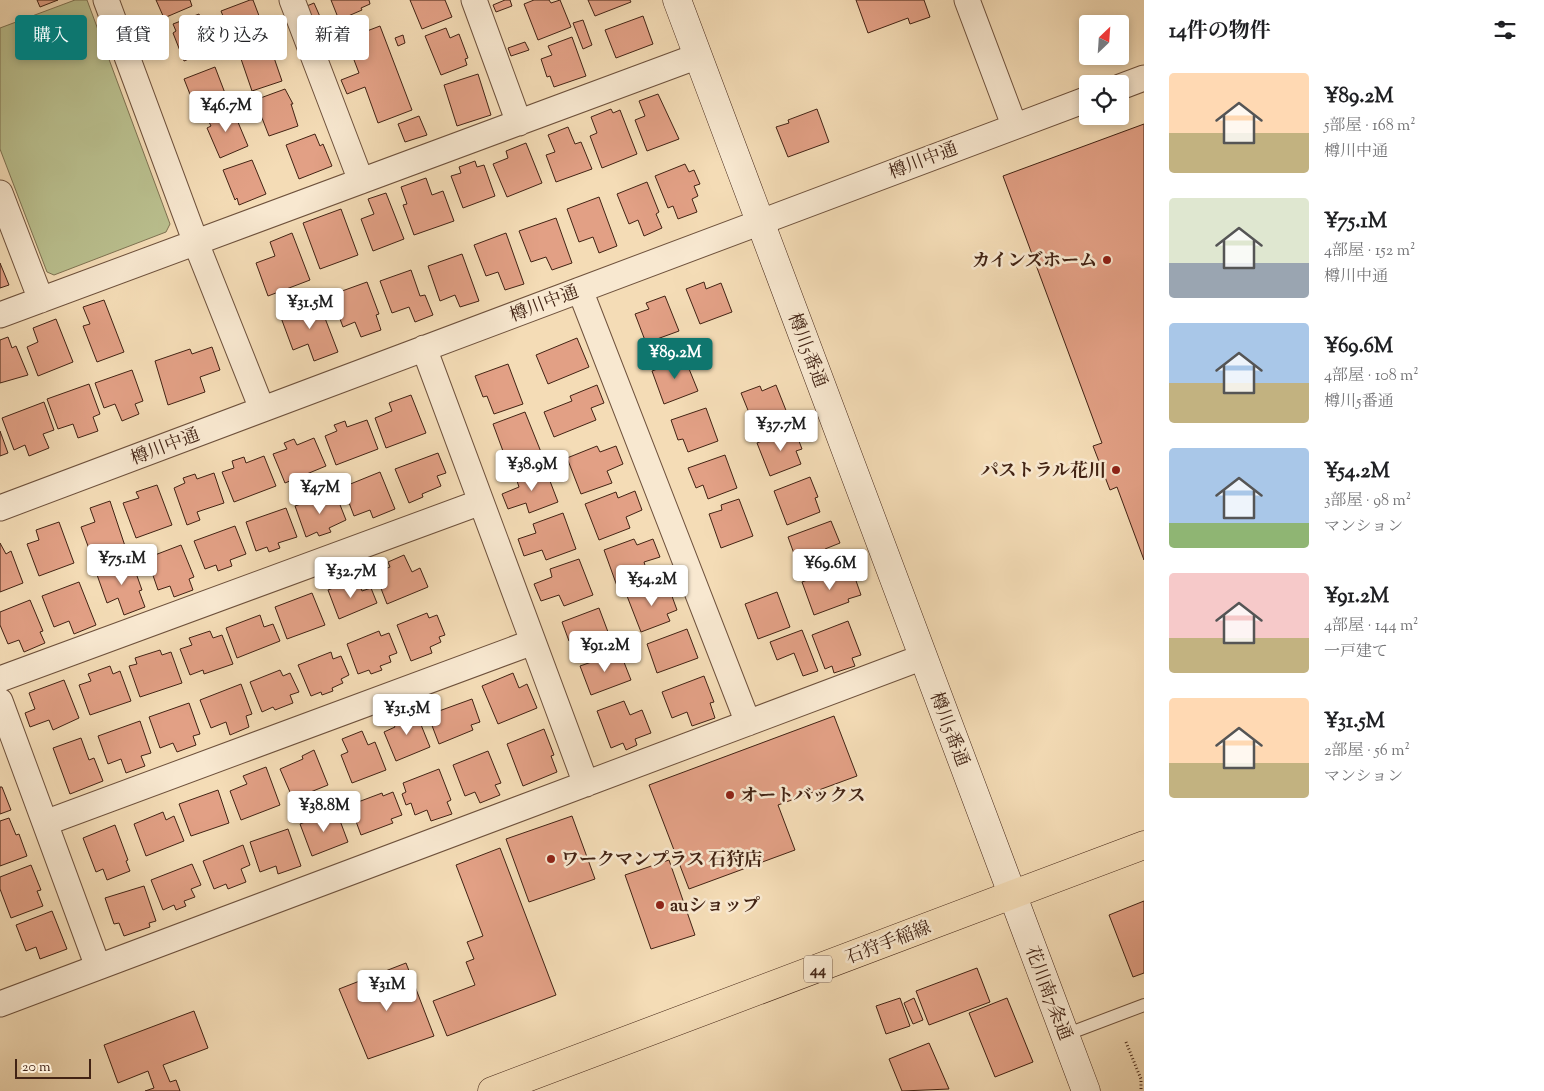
<!DOCTYPE html>
<html lang="ja">
<meta charset="utf-8">
<style>
:root{--surface:#fff;--page:#f2f2f2;--text:#202124;--muted:#757577;--accent:#0f766e}
body{margin:0;font-family:"Sorts Mill Goudy","Noto Serif JP",serif;background:var(--page);color:var(--text);height:100vh;display:flex;flex-direction:column;font-size:19px;white-space:nowrap}
*{box-sizing:border-box;margin:0}
p{font-size:16px;color:var(--muted)}
.icon{flex:none;width:28px;height:28px;fill:none;stroke:currentColor;stroke-width:2;stroke-linecap:round;stroke-linejoin:round}
.map{position:relative;flex:1;overflow:hidden}
.drawer{display:flex;flex-direction:column;background:var(--surface);width:400px}
.drawer>*{flex:none}
.hud{position:absolute;left:15px;top:15px;width:475px;height:45px;display:flex;gap:10px}
.needle{width:32px;rotate:25deg}
.controls{position:absolute;left:1079px;top:15px;display:grid;gap:10px}
.controls a{display:grid;place-items:center;width:50px;height:50px;border-radius:5px;background:var(--surface);box-shadow:0 2px 8px #0003;font-size:25px}
.scale{position:absolute;left:15px;bottom:12px;width:76px;box-sizing:border-box;padding-left:5px;border:2px solid #422314;border-top:0;font-size:14px;line-height:18px;white-space:nowrap;color:#422314;-webkit-text-stroke:4px #f8e8d0;paint-order:stroke}
.price{position:absolute;translate:-50% -42px;padding:0 11px;border-radius:5px;background:#fff;color:#222;font-size:16px;line-height:32px;filter:drop-shadow(0 1px 2px #0008)}
.price::after{content:'';position:absolute;left:50%;top:30px;width:15px;height:11px;margin-left:-8px;background:inherit;clip-path:polygon(0 0,100% 0,50% 100%)}
.price.active{background:var(--accent);color:#fff}
ul{padding:0;list-style:none}
li{display:flex;align-items:center;gap:15px;height:125px;padding:0 25px}
li span{display:grid;place-items:center;flex:none;width:140px;height:100px;border-radius:5px;color:#555}
li>.icon{margin-inline-start:auto}
span .icon{width:60px;height:60px;fill:#fffc;stroke-width:1}
li b{font-size:21px}
h2{display:flex;justify-content:space-between;align-items:center;height:60px;padding:0 25px;font-size:21px}
.chip{padding:0 18px;border-radius:5px;background:var(--surface);box-shadow:0 2px 8px #0003;font-size:18px;line-height:45px}
.chip.active{background:var(--accent);color:#fff}
main{display:flex;flex:1;min-height:0}
.map>svg:first-child{display:block}
</style>
<main>
<div class="map">
<svg width="1144" height="1091" viewBox="0 0 1144 1091">
<rect width="100%" height="100%" fill="#f4dcb6"/>
<filter id="stains"><feTurbulence type="fractalNoise" baseFrequency=".004" numOctaves="4"/><feColorMatrix values="0 0 0 0 .2 0 0 0 0 .09 0 0 0 0 .02 0 0 0 .5 -.17"/></filter>
<radialGradient id="worn" r=".72"><stop offset=".6" stop-color="#630" stop-opacity="0"/><stop offset="1" stop-color="#630" stop-opacity=".3"/></radialGradient>
<path fill="#bac08f" stroke="#7e7252" d="M75 0H87L170 224 166 232 54 275 47 272 0 149V28Z"/>
<path fill="#e2a085" stroke="#422314" d="M37 0H58L40 7Z
M156 0H190L192 6 164 18Z
M250 0H253L266 34 235 46 221 11Z
M331 0H369L370 4 361 8 362 10 339 20Z
M410 0H445L452 17 422 29Z
M505 0H510L512 6 496 12 493 5Z
M534 0H549L551 3 560 0 571 27 538 40 524 4Z
M588 0H630L631 2 595 16Z
M856 0H924L930 17 910 24 908 18 868 33Z
M314 3 332 44 320 49 302 8Z
M199 14 213 49 184 61 173 33 176 31 173 24Z
M643 16 653 44 616 58 605 30Z
M583 20 592 45 583 49 573 23Z
M380 26 412 110 378 123 365 87 347 94 341 80 359 73 346 39Z
M446 28 450 38 459 34 468 58 465 59 467 65 441 75 425 36Z
M403 35 405 43 398 46 395 38Z
M572 37 586 76 554 87 550 76 547 77 541 59 552 55 548 46Z
M525 42 529 50 511 56 508 48Z
M270 46 282 81 252 91 240 56Z
M215 67 228 101 197 112 184 79Z
M478 74 491 115 457 126 444 85Z
M285 89 293 104H291L298 126 269 136 255 100Z
M658 94 679 139 647 151 635 120 645 116 639 101Z
M232 108 248 146 220 158 207 128 211 126 207 118Z
M611 109 613 113 620 110 637 154 602 168 590 136 597 133 591 117Z
M817 109 829 142 788 157 776 127 789 123 788 120Z
M419 116 427 135 405 142 398 124Z
M1144 124V560L1117 487 1110 490 1093 446 1102 443 1003 176Z
M568 127 575 144 581 142 592 169 556 182 546 155 555 152 548 135Z
M315 134 320 146 323 144 332 166 299 179 286 145Z
M526 143 542 183 507 197 493 164 508 158 506 151Z
M252 160 266 194 239 205 237 198 235 200 223 170Z
M475 161 477 167 484 165 495 196 463 208 451 176 461 173 459 167Z
M685 164 689 172 694 170 700 184 694 186 698 196 692 199 697 212 678 219 673 206 668 208 655 176Z
M426 178 432 195 443 191 454 221 414 235 403 205 407 204 401 187Z
M647 182 659 212 656 214 662 228 644 236 638 220 629 224 617 194Z
M386 193 404 239 373 251 361 219 374 214 368 199Z
M599 197 617 246 599 253 593 237 579 242 567 209Z
M341 209 358 255 320 269 303 223Z
M556 218 572 263 552 270 546 257 531 262 519 231Z
M292 233 310 280 268 296 256 263 275 256 270 242Z
M506 233 524 284 505 290 498 272 486 276 474 245Z
M462 254 479 301 460 307 455 295 440 301 428 266Z
M0 263 9 285 0 288Z
M411 270 420 296 425 295 433 315 415 322 409 307 392 313 380 281Z
M367 282 379 314 376 315 381 330 361 337 355 322 343 327 331 295Z
M704 282 706 289 721 283 732 312 700 324 686 289Z
M665 296 679 331 646 343 635 314 649 309 646 303Z
M104 300 124 352 97 362 83 326 90 324 83 307Z
M318 300 338 352 314 361 308 344 293 350 280 315Z
M56 319 73 362 38 376 27 347 38 342 33 328Z
M8 337 12 348 16 346 28 375 0 383V340Z
M577 338 589 367 548 384 536 355Z
M212 347 220 370 200 377 205 392 168 405 155 361 190 349 192 354Z
M683 354 698 391 664 404 652 371 668 365 666 360Z
M508 364 523 404 494 414 487 396 483 397 475 376Z
M132 370 143 401 135 404 139 414 122 421 115 404 104 408 95 383Z
M89 384 100 414 93 417 98 431 78 438 73 424 58 429 47 399Z
M597 385 604 403 591 408 596 420 554 437 544 412 572 401 570 396Z
M776 385 789 418 756 430 741 393 760 386 762 391Z
M411 395 426 433 386 448 375 418 392 411 389 403Z
M44 402 54 430 43 434 49 448 29 456 25 445 14 450 2 418Z
M706 408 718 441 688 452 683 439 678 440 671 420Z
M525 412 543 457 510 470 493 424Z
M367 420 378 449 336 465 325 436 337 431 334 425 345 421 347 427Z
M794 428 802 449 796 451 801 464 770 476 757 443Z
M0 431 8 453 0 456Z
M314 438 326 466 285 483 273 454 287 449 284 443 294 439 297 445Z
M597 446 600 452 616 446 623 464 607 471 612 483 581 494 567 458Z
M438 453 446 473 437 476 441 486 422 494 423 497 409 503 395 469Z
M725 455 737 488 708 499 703 485 696 488 688 468Z
M264 456 276 486 234 502 222 472 234 468 232 461 244 457 246 463Z
M545 468 558 502 529 513 526 503 508 509 502 494 519 487 516 478Z
M380 472 395 509 373 518 370 510 354 516 343 487Z
M214 473 224 503 197 512 200 520 187 525 174 488 185 483 183 478 195 474 197 479Z
M810 477 818 497 815 498 820 512 787 525 774 491Z
M157 485 172 525 136 538 123 503 139 498 136 492Z
M635 491 642 510 626 517 630 528 599 540 585 504 616 492 618 498Z
M335 492 346 520 329 528 331 532 319 536 317 532 306 537 295 506Z
M739 499 753 536 721 548 709 514 722 510 721 505Z
M110 501 125 546 92 557 81 527 95 522 90 508Z
M286 508 297 537 278 543 280 548 269 552 267 547 256 551 246 522Z
M563 513 576 549 546 560 542 550 524 556 518 539 536 533 533 524Z
M831 521 840 543 825 549 830 563 801 573 788 537Z
M59 522 74 563 39 576 27 544 39 540 36 530Z
M235 526 246 554 230 560 232 566 218 571 216 565 205 569 194 541Z
M634 539 637 545 653 539 660 557 644 562 648 575 617 586 604 550Z
M0 543 6 554 11 551 23 583 0 592Z
M181 545 194 577 189 579 193 590 174 597 170 586 158 590 147 558Z
M404 555 412 572 420 568 428 587 387 604 375 573 390 567 388 562Z
M131 559 142 590 139 591 145 607 124 615 118 598 107 603 96 572Z
M579 559 593 595 564 606 559 595 541 601 534 584 552 577 550 569Z
M837 569 841 580 854 575 861 595 848 599 849 602 814 615 802 582Z
M357 579 362 591 371 588 377 603 339 619 328 590Z
M79 582 96 625 74 634 69 621 54 627 42 596Z
M655 585 658 592 669 588 677 610 667 614 670 621 641 632 627 596Z
M777 592 790 627 758 639 745 604Z
M312 593 325 625 287 639 275 607Z
M30 600 43 631 40 632 45 643 24 652 19 640 8 644 0 625V612Z
M599 608 611 640 578 652 573 640 569 641 562 622Z
M427 613 429 618 437 615 445 635 439 637 441 642 430 647 432 653 411 661 397 625Z
M260 615 264 627 273 624 280 641 237 658 226 628Z
M848 621 861 655 852 658 855 666 834 673 832 666 825 669 812 635Z
M687 629 698 658 657 673 647 644Z
M802 630 818 671 803 676 794 653 777 660 770 642Z
M210 631 213 638 222 635 233 664 204 674 203 670 190 675 180 649 192 645 189 638Z
M379 631 381 636 389 633 397 653 389 656 391 662 380 666 382 670 371 674 369 670 358 674 347 644Z
M160 650 162 655 171 652 182 683 140 697 129 666 137 664 135 658Z
M331 652 333 659 341 656 349 675 341 679 343 683 332 688 333 691 322 695 321 692 311 696 298 665Z
M620 652 631 680 591 695 580 666Z
M110 666 113 674 120 671 131 701 90 715 79 685 91 681 88 674Z
M280 670 283 676 290 673 299 692 290 695 293 703 275 710 273 707 262 712 250 682Z
M513 673 519 688 527 684 537 708 498 724 482 686Z
M704 676 714 702 710 703 715 718 692 726 687 712 672 718 662 692Z
M64 680 79 718 53 730 49 720 30 727 25 713 35 709 29 693Z
M241 684 252 714 246 716 249 727 230 735 226 722 211 728 200 700Z
M472 699 480 722 471 725 473 730 439 744 428 715Z
M624 701 630 715 642 710 651 733 635 739 637 745 626 750 623 743 611 748 597 711Z
M189 703 200 734 193 736 196 745 177 752 173 743 160 748 149 717Z
M415 710 430 747 396 761 384 732 395 727 391 719Z
M834 716 857 776 778 805 795 850 689 889 649 785Z
M140 721 151 753 141 756 145 766 126 773 121 759 108 764 98 736Z
M544 729 554 755 551 756 557 772 523 786 507 744Z
M362 731 368 745 375 742 386 770 352 783 341 755 348 752 342 739Z
M81 738 89 760 94 758 103 781 70 794 53 748Z
M314 750 328 785 293 799 280 769 303 759 302 756Z
M488 751 501 783 495 785 500 795 480 803 475 792 465 796 453 765Z
M266 767 280 805 241 820 230 791 247 784 243 776Z
M439 769 451 800 447 802 452 814 431 821 427 810 415 815 411 803 406 805 402 794 406 792 403 783Z
M0 787H2L11 810 0 814Z
M218 790 229 823 191 836 179 804Z
M393 792 402 815 391 819 393 823 361 835 350 805 382 793 383 796Z
M336 810 348 842 312 856 300 824Z
M163 812 166 820 174 816 184 841 146 856 134 824Z
M572 816 595 879 529 902 506 839Z
M9 818 16 835 19 834 27 856 0 866V821Z
M115 825 128 860 126 861 130 871 107 880 103 869 96 872 83 838Z
M288 829 301 866 278 874 276 866 260 872 250 842Z
M243 845 250 865 241 869 246 882 228 889 226 884 214 889 203 861Z
M500 848 556 995 447 1036 433 1001 475 985 466 962 474 959 467 942 483 936 456 865Z
M669 860 695 935 651 949 625 875Z
M192 864 201 885 191 889 195 897 184 901 186 906 176 910 174 905 163 910 151 880Z
M31 865 41 890 37 891 43 906 11 918 0 889V877Z
M144 886 156 921 149 923 150 927 124 936 119 923 114 924 105 898Z
M1144 901V973L1133 977 1109 915Z
M52 911 67 949 40 959 36 947 26 951 16 925Z
M406 963 434 1036 368 1059 339 989Z
M977 968 990 1002 929 1025 916 991Z
M900 998 910 1026 886 1034 876 1006Z
M914 998 923 1020 913 1024 904 1003Z
M1007 998 1033 1062 995 1077 969 1013Z
M194 1011 208 1048 163 1065 170 1082 176 1080 180 1091H145L154 1088 148 1071 118 1083 104 1045Z
M929 1043 949 1089 902 1091 889 1059Z"/>
<g fill="none" stroke-linecap="round" stroke-linejoin="round">
<g stroke="#6e513c" stroke-width="14">
<path id="lane" d="M1065 1035 1144 1005"/>
</g>
<g stroke="#6e513c" stroke-width="27">
<path id="street" d="M106 0 196 243 262 409
M292 0 361 181
M474 0 519 123
M967 0 1014 125
M1120 87 1144 78
M0 193 41 300
M580 290 748 723
M0 315 698 56
M424 348 586 784
M0 508 1088 99
M0 679 481 502
M0 701 98 967
M45 823 533 642
M0 1004 923 657"/>
</g>
<g stroke="#422314" stroke-width="29">
<path id="secondary" d="M677 0 1086 1091"/>
</g>
<g stroke="#422314" stroke-width="29">
<path id="primary" d="M492 1091 1144 845"/>
</g>
<path stroke="#422314" stroke-width="3" stroke-dasharray="1 2.5" stroke-linecap="butt" d="M1126 1042 1141 1079V1091"/>
<use href="#lane" stroke="#f8e8d0" stroke-width="12"/>
<use href="#street" stroke="#f8e8d0" stroke-width="25"/>
<use href="#secondary" stroke="#f8e8d0" stroke-width="28"/>
<use href="#primary" stroke="#f4dcb6" stroke-width="28"/>
</g>
<g fill="#8f2418" stroke="#f8e8d0" stroke-width="2">
<circle cx="1107" cy="260" r="5"/>
<circle cx="1116" cy="470" r="5"/>
<circle cx="730" cy="795" r="5"/>
<circle cx="551" cy="859" r="5"/>
<circle cx="660" cy="905" r="5"/>
</g>
<g text-anchor="middle" stroke-width="5" stroke-linejoin="round" paint-order="stroke">
<rect fill="#f8e8d0" stroke="#795e4c" stroke-width="1" x="804" y="955.5" width="28" height="27" rx="4"/>
<g font-size="16" font-weight="bold" fill="#422314">
<text x="818" y="975">44</text>
</g>
<g font-size="18" fill="#422314" stroke="#f8e8d0">
<text transform="translate(923 160) rotate(-21)" y="6">樽川中通</text>
<text transform="translate(544 303) rotate(-21)" y="6">樽川中通</text>
<text transform="translate(808 350) rotate(69)" y="6">樽川5番通</text>
<text transform="translate(165 446) rotate(-21)" y="6">樽川中通</text>
<text transform="translate(950 729) rotate(69)" y="6">樽川5番通</text>
<text transform="translate(888 942) rotate(-21)" y="6">石狩手稲線</text>
<text transform="translate(1049 993) rotate(69)" y="6">花川南7条通</text>
</g>
<g font-size="18" font-weight="bold" fill="#422314" stroke="#f8e8d0" text-anchor="start">
<text x="1097" y="266" text-anchor="end">カインズホーム</text>
<text x="1106" y="476" text-anchor="end">パストラル花川</text>
<text x="740" y="801">オートバックス</text>
<text x="561" y="865">ワークマンプラス 石狩店</text>
<text x="670" y="911">auショップ</text>
</g>
</g>
<rect width="100%" height="100%" filter="url(#stains)"/>
<rect width="100%" height="100%" fill="url(#worn)"/>
</svg>
<div class="controls">
<a><svg class="needle" viewBox="-14 -14 28 28"><path d="M0-13l5 13h-10z" fill="#e53935"/><path d="M0 13l5-13h-10z" fill="#757577"/></svg></a>
<a><svg class="icon" aria-label="locate" viewBox="0 0 24 24"><circle cx="12" cy="12" r="6"/><path d="M12 2v4M12 18v4M2 12h4M18 12h4"/></svg></a>
</div>
<div class="scale">20 m</div>
<b class="price" style="left:226px;top:133px">¥46.7M</b>
<b class="price" style="left:310px;top:330px">¥31.5M</b>
<b class="price active" style="left:675px;top:380px">¥89.2M</b>
<b class="price" style="left:781px;top:452px">¥37.7M</b>
<b class="price" style="left:532px;top:492px">¥38.9M</b>
<b class="price" style="left:320px;top:515px">¥47M</b>
<b class="price" style="left:122px;top:586px">¥75.1M</b>
<b class="price" style="left:830px;top:591px">¥69.6M</b>
<b class="price" style="left:351px;top:599px">¥32.7M</b>
<b class="price" style="left:652px;top:607px">¥54.2M</b>
<b class="price" style="left:605px;top:673px">¥91.2M</b>
<b class="price" style="left:407px;top:736px">¥31.5M</b>
<b class="price" style="left:324px;top:833px">¥38.8M</b>
<b class="price" style="left:387px;top:1012px">¥31M</b>
<div class="hud">
<a class="chip active">購入</a>
<a class="chip">賃貸</a>
<a class="chip">絞り込み</a>
<a class="chip">新着</a>
</div>
</div>
<section class="drawer">
<h2>14件の物件<svg class="icon" aria-label="filters" viewBox="0 0 24 24"><path d="M4 7h16M4 17h16"/><circle cx="9" cy="7" r="2"/><circle cx="15" cy="17" r="2"/></svg></h2>
<ul>
<li><span style="background:linear-gradient(#ffd9b3 60%,#c2b280 0)"><svg class="icon" aria-label="home" viewBox="0 0 24 24"><path d="M3 11l9-7 9 7M6 9v11h12V9"/></svg></span><div><b>¥89.2M</b><p>5部屋 · 168 m²</p><p>樽川中通</p></div></li>
<li><span style="background:linear-gradient(#dfe7d0 65%,#9aa5b1 0)"><svg class="icon" aria-label="home" viewBox="0 0 24 24"><path d="M3 11l9-7 9 7M6 9v11h12V9"/></svg></span><div><b>¥75.1M</b><p>4部屋 · 152 m²</p><p>樽川中通</p></div></li>
<li><span style="background:linear-gradient(#a9c7e8 60%,#c2b280 0)"><svg class="icon" aria-label="home" viewBox="0 0 24 24"><path d="M3 11l9-7 9 7M6 9v11h12V9"/></svg></span><div><b>¥69.6M</b><p>4部屋 · 108 m²</p><p>樽川5番通</p></div></li>
<li><span style="background:linear-gradient(#a9c7e8 75%,#8fb573 0)"><svg class="icon" aria-label="home" viewBox="0 0 24 24"><path d="M3 11l9-7 9 7M6 9v11h12V9"/></svg></span><div><b>¥54.2M</b><p>3部屋 · 98 m²</p><p>マンション</p></div></li>
<li><span style="background:linear-gradient(#f6c9c9 65%,#c2b280 0)"><svg class="icon" aria-label="home" viewBox="0 0 24 24"><path d="M3 11l9-7 9 7M6 9v11h12V9"/></svg></span><div><b>¥91.2M</b><p>4部屋 · 144 m²</p><p>一戸建て</p></div></li>
<li><span style="background:linear-gradient(#ffd9b3 65%,#c2b280 0)"><svg class="icon" aria-label="home" viewBox="0 0 24 24"><path d="M3 11l9-7 9 7M6 9v11h12V9"/></svg></span><div><b>¥31.5M</b><p>2部屋 · 56 m²</p><p>マンション</p></div></li>
</ul>
</section>
</main>
